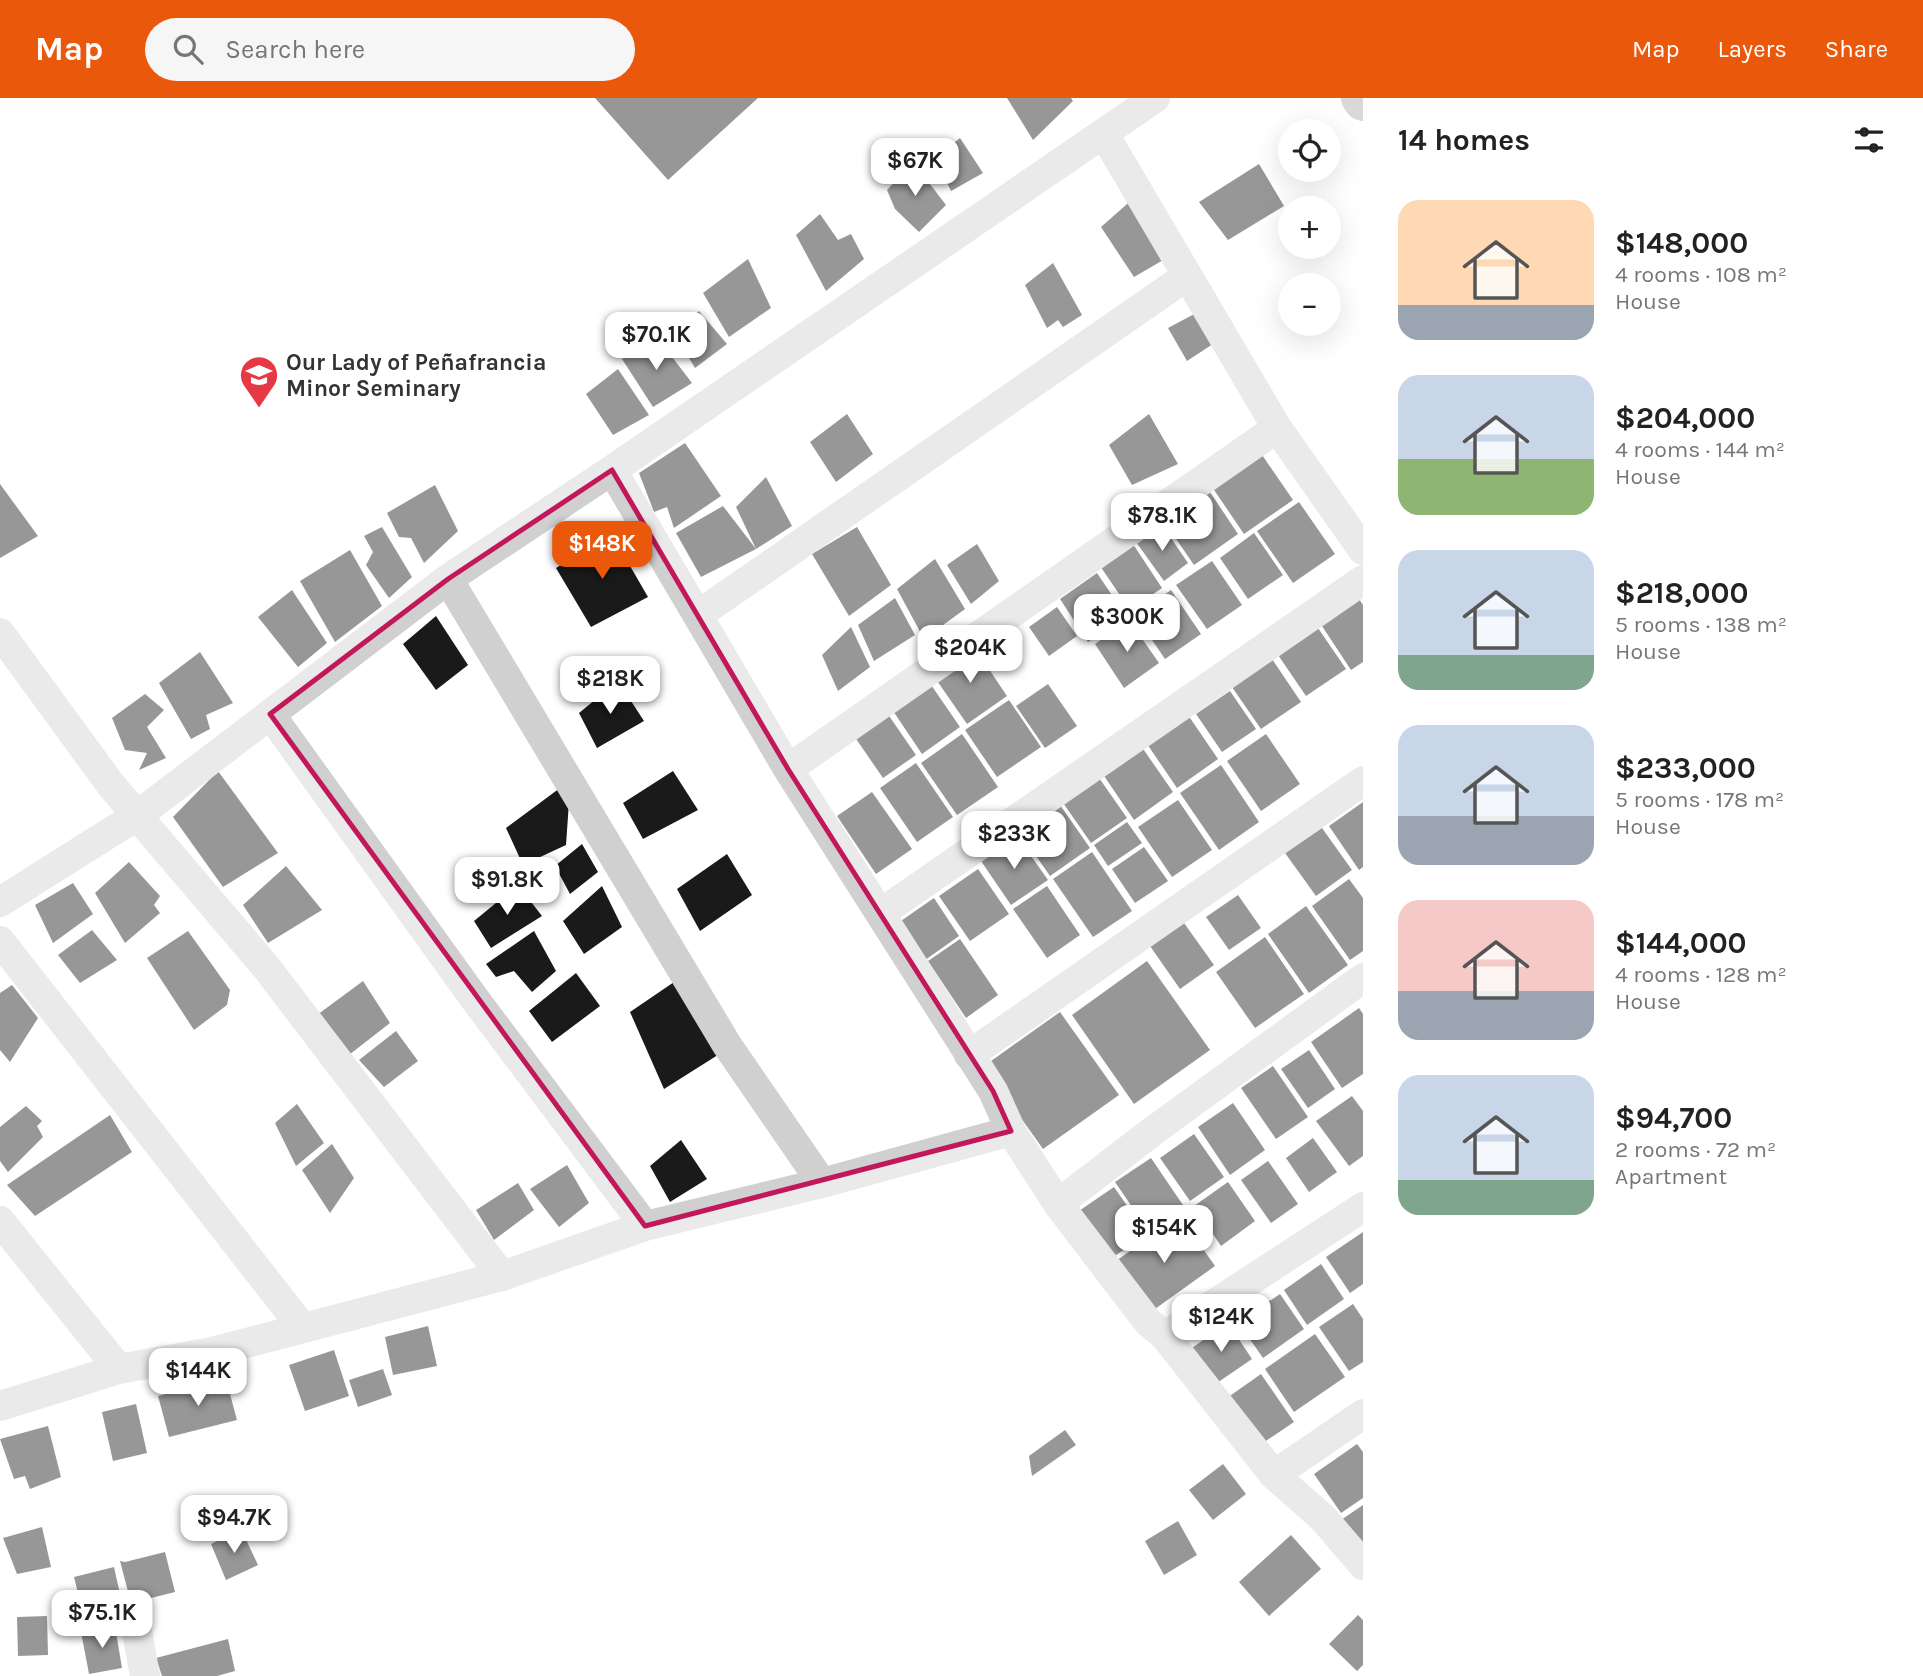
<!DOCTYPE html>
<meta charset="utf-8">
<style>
:root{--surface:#fff;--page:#f6f6f6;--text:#222;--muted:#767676;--accent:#ea580c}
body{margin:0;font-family:Karla,sans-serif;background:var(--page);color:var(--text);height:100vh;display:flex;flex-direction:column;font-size:26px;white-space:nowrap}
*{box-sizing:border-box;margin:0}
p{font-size:23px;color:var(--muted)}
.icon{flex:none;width:38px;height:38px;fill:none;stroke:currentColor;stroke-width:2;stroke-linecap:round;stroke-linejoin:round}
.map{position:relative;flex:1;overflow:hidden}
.details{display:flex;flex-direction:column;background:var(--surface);width:560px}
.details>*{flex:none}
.fabs{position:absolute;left:1278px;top:21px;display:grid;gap:14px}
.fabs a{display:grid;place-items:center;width:63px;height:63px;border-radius:50%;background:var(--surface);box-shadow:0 7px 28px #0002;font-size:35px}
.price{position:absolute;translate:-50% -60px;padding:0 16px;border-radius:14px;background:#fff;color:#222;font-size:23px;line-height:46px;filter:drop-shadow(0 2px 4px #0008)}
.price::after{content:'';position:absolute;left:50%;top:42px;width:21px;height:16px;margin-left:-10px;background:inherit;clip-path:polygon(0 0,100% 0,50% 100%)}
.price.active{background:var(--accent);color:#fff}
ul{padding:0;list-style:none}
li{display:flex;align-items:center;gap:21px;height:175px;padding:0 35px}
li span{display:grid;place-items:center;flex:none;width:196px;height:140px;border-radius:21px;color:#555}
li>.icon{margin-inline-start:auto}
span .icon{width:84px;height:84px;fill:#fffc;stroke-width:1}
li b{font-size:30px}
h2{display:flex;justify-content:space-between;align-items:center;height:84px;padding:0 35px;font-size:30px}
header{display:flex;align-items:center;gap:42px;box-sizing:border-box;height:98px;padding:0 35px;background:var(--accent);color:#fff}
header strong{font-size:33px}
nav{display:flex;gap:38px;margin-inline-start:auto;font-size:24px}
.search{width:490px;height:63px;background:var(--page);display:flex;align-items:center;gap:18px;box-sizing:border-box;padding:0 24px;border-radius:38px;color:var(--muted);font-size:26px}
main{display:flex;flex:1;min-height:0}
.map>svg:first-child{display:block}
</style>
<header>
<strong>Map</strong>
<div class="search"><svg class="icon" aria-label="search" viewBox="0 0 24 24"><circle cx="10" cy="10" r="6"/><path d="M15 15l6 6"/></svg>Search here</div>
<nav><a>Map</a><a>Layers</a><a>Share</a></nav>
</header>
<main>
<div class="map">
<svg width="1363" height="1578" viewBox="0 0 1363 1578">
<rect width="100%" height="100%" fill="#fff"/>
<path fill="#1a1a1a" d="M595 0H758L668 82Z
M1007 0H1071L1073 3 1033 42Z
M960 40 983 75 951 93 935 60Z
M913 64 946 107 919 134 895 111 887 92Z
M1259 66 1284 108 1228 142 1199 104Z
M1135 99 1165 161 1134 179 1101 129Z
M820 116 838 142 851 136 864 161 826 193 796 137Z
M748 161 771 210 729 239 703 195Z
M1053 165 1082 217 1063 229 1058 222 1047 230 1025 187Z
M699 213 727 246 695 270 674 235Z
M1198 214 1216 244 1187 263 1168 230Z
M656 238 692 285 653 309 622 261Z
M618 271 649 317 613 337 586 296Z
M847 316 873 356 836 384 810 344Z
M1149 316 1178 366 1132 387 1109 347Z
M685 345 721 398 674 430 667 409 654 414 639 375Z
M1258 351 1293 402 1244 436 1210 386Z
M766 379 792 428 756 451 701 479 676 435 723 408 756 451 736 409Z
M0 386 38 438 0 460Z
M435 387 458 433 424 465 411 440 399 439 387 415Z
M1208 391 1238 436 1194 467 1163 422Z
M1299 404 1335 456 1293 485 1257 433Z
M1162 427 1188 465 1164 483 1136 444Z
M382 429 412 479 389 500 366 467 373 454 364 438Z
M857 429 891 487 849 518 812 456Z
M611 435 648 499 591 529 556 470Z
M1254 435 1283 477 1248 501 1220 460Z
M1129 440 1162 490 1130 512 1096 462Z
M977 446 999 483 971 506 947 467Z
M350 452 382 508 335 544 300 483Z
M935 461 965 511 924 541 897 491Z
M1212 463 1242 507 1207 531 1176 487Z
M1097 475 1126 518 1088 544 1060 501Z
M292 492 327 545 298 569 258 519Z
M1171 492 1201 536 1165 561 1135 517Z
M1356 496 1363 507V564L1351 572 1318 522Z
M895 500 915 537 874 563 858 527Z
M1057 509 1077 538 1049 558 1029 529Z
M436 518 468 567 436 592 403 546Z
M1129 522 1159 565 1124 590 1095 546Z
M1316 527 1346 571 1306 598 1276 554Z
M851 529 870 569 838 593 822 557Z
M974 549 1007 598 967 626 933 577Z
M200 554 233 605 206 617 210 631 191 641 159 585Z
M1272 561 1301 604 1261 631 1232 589Z
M927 581 960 629 922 656 889 607Z
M618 583 644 623 597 650 579 615Z
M1048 586 1077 628 1045 650 1016 608Z
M1230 593 1256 631 1222 654 1196 616Z
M145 596 164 612 147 629 166 660 139 672 147 655 125 652 112 620Z
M1009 602 1041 649 997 679 965 632Z
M885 612 916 657 883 680 852 635Z
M1186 614 1218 661 1177 690 1145 643Z
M962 636 998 689 957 717 921 665Z
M1266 636 1300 686 1261 713 1227 663Z
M1139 645 1173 694 1134 722 1100 672Z
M916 665 953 719 917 744 880 690Z
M1221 667 1259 724 1219 752 1180 695Z
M218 673 278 755 223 789 173 719Z
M673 673 698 712 643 741 623 705Z
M1097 677 1127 720 1091 745 1061 702Z
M560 690 569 704 566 747 523 767 506 730Z
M872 694 912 751 876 776 837 718Z
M1178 702 1212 752 1172 779 1138 729Z
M1058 704 1090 750 1050 778 1018 732Z
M1363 704V769L1359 772 1329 728Z
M1127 724 1142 745 1108 768 1094 747Z
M1322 730 1352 772 1316 798 1285 755Z
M1017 738 1048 782 1011 807 981 763Z
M582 746 598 774 570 796 555 768Z
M1144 749 1168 783 1135 805 1112 771Z
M1092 754 1132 813 1093 839 1053 781Z
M727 756 752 797 700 833 677 791Z
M129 764 160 798 154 807 160 815 125 845 95 795Z
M286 768 322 812 268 845 243 807Z
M978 771 1009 816 970 843 939 798Z
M1349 781 1363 800V853L1350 862 1312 808Z
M73 785 93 816 53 845 35 807Z
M518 787 542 818 491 850 474 823Z
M602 788 622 829 584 856 563 823Z
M1047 788 1080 837 1047 860 1013 811Z
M1238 797 1261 830 1229 852 1206 819Z
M934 800 959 838 921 865 895 827Z
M1306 808 1348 867 1309 895 1268 836Z
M1184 825 1214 867 1180 891 1150 848Z
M92 832 117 862 80 885 58 857Z
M188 833 230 892 227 907 194 932 147 860Z
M534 833 556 873 532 894 514 873 496 879 486 866Z
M1265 839 1304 896 1255 930 1216 874Z
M960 841 998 897 966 920 928 863Z
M1147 863 1210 952 1134 1006 1072 917Z
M576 875 600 908 552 944 529 913Z
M677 882 721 955 664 991 630 914Z
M363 883 390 925 345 960 317 917Z
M12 887 38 920 10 964 0 952V895Z
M1359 910 1363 916V976L1342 990 1311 944Z
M1060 914 1119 997 1043 1051 984 968Z
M396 933 418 963 384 989 359 962Z
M1309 952 1335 991 1308 1010 1281 971Z
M1273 968 1308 1019 1276 1041 1241 990Z
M1352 998 1363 1013V1058L1349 1068 1316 1023Z
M1233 1005 1265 1052 1230 1077 1198 1029Z
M297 1006 324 1045 296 1068 275 1025Z
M26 1008 42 1023 37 1028 43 1039 8 1074 0 1063V1029Z
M110 1017 132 1054 35 1118 7 1087Z
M1194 1036 1224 1079 1190 1103 1160 1060Z
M1313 1040 1337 1074 1309 1094 1286 1060Z
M681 1042 707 1081 670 1104 650 1068Z
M332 1046 354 1080 330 1115 302 1072Z
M1151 1060 1185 1110 1150 1135 1115 1084Z
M1268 1063 1298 1106 1271 1125 1241 1082Z
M567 1067 589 1105 559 1129 530 1091Z
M1228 1084 1255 1123 1221 1148 1194 1108Z
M518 1085 534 1112 494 1142 476 1112Z
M1114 1089 1147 1136 1106 1164 1073 1117Z
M1180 1118 1215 1168 1148 1216 1113 1165Z
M1363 1134V1186L1350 1195 1326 1159Z
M1321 1166 1344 1201 1307 1227 1284 1192Z
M1280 1196 1304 1231 1263 1260 1238 1224Z
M1353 1206 1363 1221V1264L1349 1273 1319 1229Z
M1228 1225 1252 1261 1214 1287 1189 1252Z
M428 1228 437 1268 393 1277 385 1239Z
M1315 1236 1345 1279 1294 1314 1265 1271Z
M334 1252 349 1298 305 1313 289 1267Z
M383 1271 392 1297 358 1309 349 1282Z
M1261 1276 1294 1324 1257 1349 1224 1302Z
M226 1281 237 1322 169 1339 158 1298Z
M136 1306 147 1355 113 1363 102 1314Z
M48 1328 61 1379 30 1391 25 1378 14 1381 0 1341Z
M1065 1332 1076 1347 1032 1378 1029 1358Z
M1357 1346 1363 1354V1400L1341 1415 1314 1376Z
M1223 1366 1246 1396 1213 1422 1189 1392Z
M1363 1407V1454L1341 1422Z
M1178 1423 1197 1457 1164 1477 1145 1443Z
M42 1429 51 1469 17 1476 3 1440Z
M241 1431 258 1467 226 1482 211 1446Z
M1291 1437 1321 1471 1269 1518 1239 1484Z
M165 1454 175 1494 131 1505 120 1463 125 1464Z
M114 1469 122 1505 83 1515 74 1479Z
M1358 1517 1363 1522V1567L1357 1573 1329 1546Z
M47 1518 48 1557 18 1558 17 1519Z
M115 1528 122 1570 89 1576 81 1534Z
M228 1541 235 1573 217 1578H162L156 1560Z"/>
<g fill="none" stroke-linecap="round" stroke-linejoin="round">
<path stroke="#d0d0d0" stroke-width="30" d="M1104 36 1277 330 1363 452
M612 372 788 671 993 993 1011 1033 1058 1106 1148 1224 1165 1238 1274 1377 1323 1420 1363 1467
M448 481 727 947 822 1085
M698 517 1187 178
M0 535 111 687 266 869 502 1178
M270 616 474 900 645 1128
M788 671 1277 330
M0 804 138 717 448 481 612 372 1155 0
M881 815 1363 482
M0 843 302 1229
M969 957 1363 683
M1058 1106 1153 1033 1363 880
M0 1123 119 1271
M1165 1238 1363 1109
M0 1308 119 1271 212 1254 502 1178 645 1128 822 1085 1011 1033
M1274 1377 1363 1316
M134 1517 145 1578"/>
<path stroke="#ababab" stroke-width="38" d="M1360 0 1363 4"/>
</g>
<path d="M0 0H1363V1578H0ZM612 372 788 671 993 993 1011 1033 645 1128 270 616 448 481Z" fill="#fff" fill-opacity=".55" fill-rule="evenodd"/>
<path fill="none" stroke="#c2185b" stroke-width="5" stroke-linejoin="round" d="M612 372 788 671 993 993 1011 1033 645 1128 270 616 448 481Z"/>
<defs>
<g id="school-pin" transform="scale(2.0125)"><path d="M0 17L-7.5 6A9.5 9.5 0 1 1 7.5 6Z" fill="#e63946" stroke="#fff"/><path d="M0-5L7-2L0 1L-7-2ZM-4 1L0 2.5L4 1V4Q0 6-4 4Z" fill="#fff"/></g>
</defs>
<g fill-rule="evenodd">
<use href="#school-pin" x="259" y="277"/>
</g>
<g text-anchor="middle" stroke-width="7" stroke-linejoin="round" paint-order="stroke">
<g font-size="23" font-weight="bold" fill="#333" stroke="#fff" text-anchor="start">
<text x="286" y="272">Our Lady of Peñafrancia<tspan x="286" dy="26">Minor Seminary</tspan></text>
</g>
</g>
</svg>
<div class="fabs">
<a><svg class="icon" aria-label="locate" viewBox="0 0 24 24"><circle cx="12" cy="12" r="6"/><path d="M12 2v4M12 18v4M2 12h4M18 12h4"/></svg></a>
<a>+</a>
<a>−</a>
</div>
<b class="price" style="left:915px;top:100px">$67K</b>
<b class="price" style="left:656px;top:274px">$70.1K</b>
<b class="price" style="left:1162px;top:455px">$78.1K</b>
<b class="price active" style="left:602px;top:483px">$148K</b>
<b class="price" style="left:1127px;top:556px">$300K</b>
<b class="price" style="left:970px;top:587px">$204K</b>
<b class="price" style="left:610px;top:618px">$218K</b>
<b class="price" style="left:1014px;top:773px">$233K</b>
<b class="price" style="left:507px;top:819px">$91.8K</b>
<b class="price" style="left:1164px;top:1167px">$154K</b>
<b class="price" style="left:1221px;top:1256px">$124K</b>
<b class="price" style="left:198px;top:1310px">$144K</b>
<b class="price" style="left:234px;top:1457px">$94.7K</b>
<b class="price" style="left:102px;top:1552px">$75.1K</b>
</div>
<section class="details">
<h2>14 homes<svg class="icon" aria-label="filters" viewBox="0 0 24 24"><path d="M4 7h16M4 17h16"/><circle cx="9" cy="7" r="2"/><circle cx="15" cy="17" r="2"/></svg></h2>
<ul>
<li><span style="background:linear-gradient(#ffd9b3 75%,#9aa5b1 0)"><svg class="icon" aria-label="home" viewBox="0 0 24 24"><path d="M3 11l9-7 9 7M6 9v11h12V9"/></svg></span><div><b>$148,000</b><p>4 rooms · 108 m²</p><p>House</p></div></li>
<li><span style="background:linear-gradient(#c9d6e8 60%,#8fb573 0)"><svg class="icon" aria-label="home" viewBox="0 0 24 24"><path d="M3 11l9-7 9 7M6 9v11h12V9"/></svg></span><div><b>$204,000</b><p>4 rooms · 144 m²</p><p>House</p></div></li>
<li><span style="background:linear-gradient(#c9d6e8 75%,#7fa58c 0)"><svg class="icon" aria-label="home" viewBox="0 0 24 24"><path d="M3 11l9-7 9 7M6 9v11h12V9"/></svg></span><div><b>$218,000</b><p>5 rooms · 138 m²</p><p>House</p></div></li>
<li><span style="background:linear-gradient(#c9d6e8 65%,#9aa5b1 0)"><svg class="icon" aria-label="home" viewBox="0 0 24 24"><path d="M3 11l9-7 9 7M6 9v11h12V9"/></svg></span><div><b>$233,000</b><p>5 rooms · 178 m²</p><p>House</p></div></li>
<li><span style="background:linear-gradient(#f6c9c9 65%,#9aa5b1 0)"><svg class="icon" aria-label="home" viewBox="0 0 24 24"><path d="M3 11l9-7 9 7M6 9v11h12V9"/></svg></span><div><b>$144,000</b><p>4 rooms · 128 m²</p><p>House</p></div></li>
<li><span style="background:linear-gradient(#c9d6e8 75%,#7fa58c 0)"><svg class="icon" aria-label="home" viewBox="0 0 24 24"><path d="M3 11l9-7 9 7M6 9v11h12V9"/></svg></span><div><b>$94,700</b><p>2 rooms · 72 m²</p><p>Apartment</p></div></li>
</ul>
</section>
</main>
